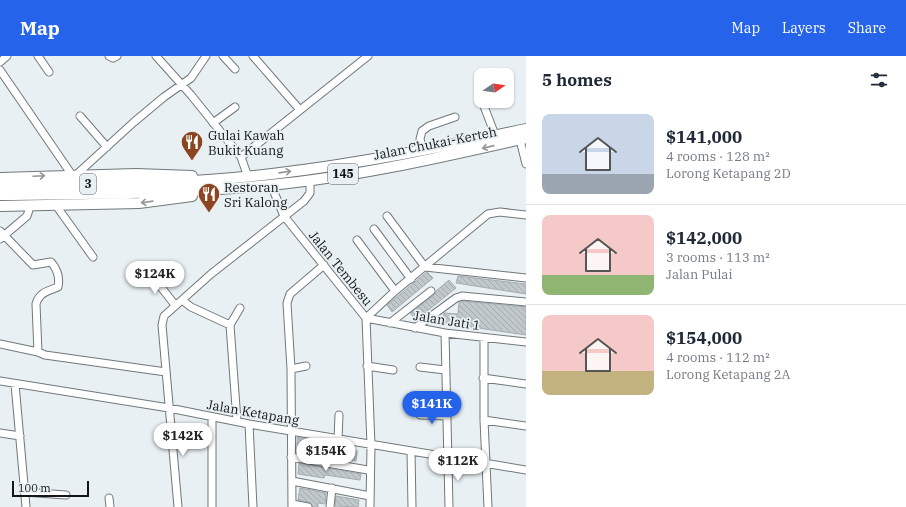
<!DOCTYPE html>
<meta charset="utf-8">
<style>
:root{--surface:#fff;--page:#f6f6f7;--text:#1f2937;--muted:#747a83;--line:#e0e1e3;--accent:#2563eb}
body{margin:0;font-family:"IBM Plex Serif",serif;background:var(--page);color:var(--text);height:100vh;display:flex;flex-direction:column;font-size:15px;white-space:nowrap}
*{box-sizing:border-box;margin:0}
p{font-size:13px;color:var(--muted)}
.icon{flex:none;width:22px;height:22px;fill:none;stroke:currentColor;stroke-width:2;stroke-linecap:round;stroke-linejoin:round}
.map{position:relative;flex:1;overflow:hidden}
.drawer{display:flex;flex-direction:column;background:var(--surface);width:380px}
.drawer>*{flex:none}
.needle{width:26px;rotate:77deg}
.tools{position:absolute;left:474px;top:12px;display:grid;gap:8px}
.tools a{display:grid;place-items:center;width:40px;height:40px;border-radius:8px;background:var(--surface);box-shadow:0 1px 3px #0004;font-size:20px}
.scale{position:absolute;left:12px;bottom:10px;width:77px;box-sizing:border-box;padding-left:4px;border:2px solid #131617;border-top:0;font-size:11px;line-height:14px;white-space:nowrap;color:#131617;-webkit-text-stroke:3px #e8f0f4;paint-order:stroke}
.price{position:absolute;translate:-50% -34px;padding:0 9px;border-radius:14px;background:#fff;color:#222;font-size:13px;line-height:26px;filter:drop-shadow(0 1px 2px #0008)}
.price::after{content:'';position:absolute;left:50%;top:24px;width:12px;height:9px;margin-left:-6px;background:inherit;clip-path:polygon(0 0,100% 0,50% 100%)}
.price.active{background:var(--accent);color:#fff}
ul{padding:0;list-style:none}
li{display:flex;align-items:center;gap:12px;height:100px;padding:0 16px}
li+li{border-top:1px solid var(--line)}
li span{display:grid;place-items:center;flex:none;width:112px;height:80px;border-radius:8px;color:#555}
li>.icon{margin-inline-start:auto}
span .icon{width:48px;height:48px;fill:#fffc;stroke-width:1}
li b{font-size:17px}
h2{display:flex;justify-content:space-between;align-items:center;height:48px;padding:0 16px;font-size:17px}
header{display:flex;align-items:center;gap:24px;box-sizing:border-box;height:56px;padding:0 20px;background:var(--accent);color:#fff}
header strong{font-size:19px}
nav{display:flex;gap:22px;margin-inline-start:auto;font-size:14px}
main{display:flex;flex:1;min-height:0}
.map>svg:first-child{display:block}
</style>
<header>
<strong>Map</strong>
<nav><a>Map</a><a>Layers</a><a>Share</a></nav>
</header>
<main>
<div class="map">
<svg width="526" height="451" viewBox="0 0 526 451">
<defs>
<pattern id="building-back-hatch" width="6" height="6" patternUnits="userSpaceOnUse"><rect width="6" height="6" fill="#c0c8cc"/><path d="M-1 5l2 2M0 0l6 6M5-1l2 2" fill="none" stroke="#a4abae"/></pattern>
</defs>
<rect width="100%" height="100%" fill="#e8f0f4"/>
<path fill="url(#building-back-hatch)" stroke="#a6adb1" d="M427 216 433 222 392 256 387 249Z
M458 220 526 228V238L456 227Z
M449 224 456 232 416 264 410 257 434 239 436 235Z
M463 245 526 251V279L443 267 444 257 458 258 459 246Z
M297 381 325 386 323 401 297 397Z
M334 391 357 395 356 405 333 402Z
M299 407 361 418 360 424 325 419 324 422 298 418Z
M300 432 326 437 325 448 318 447V451H313L311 447 298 444Z
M336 440 359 444 358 451 335 450Z"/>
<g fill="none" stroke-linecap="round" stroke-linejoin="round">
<g stroke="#70787b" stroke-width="9">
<path id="minor" d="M38 0 49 16
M109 0 113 2 117 0
M156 0 191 39 241 101 248 121
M223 0 235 13
M253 0 300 54
M0 6 7 0
M0 14 72 119
M482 45 495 79
M80 60 107 91
M213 67 235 51
M520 84 526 108
M423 95 420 83 422 75 429 70 455 61
M241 101 368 0
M77 118 134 66 164 41 191 22 206 0
M271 129 284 160 366 262 371 389 370 451
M55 148 93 201
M387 160 425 211 526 222
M374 173 411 223
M0 175 33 209 51 206C57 213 60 222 58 231 47 235 39 237 36 248L38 296 45 299 166 316
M0 183 27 160 29 154 27 149
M357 184 395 235
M150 217 175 249
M182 244 191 251 230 269
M366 262 395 235 488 158 500 156 526 159
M366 262 445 277 526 286
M390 267 431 235
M230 269 237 365
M230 269 240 252
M415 272 456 242 462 240 526 246
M445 277 449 451
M484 282V364L488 451
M0 288 38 296
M367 310 393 314
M420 311 445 314
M291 313 306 310
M483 322 526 328
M0 325 169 352 249 368 526 414
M15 328 26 451
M420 359 446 360
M212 361V451
M484 364 526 370
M249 368 253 451
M0 377 20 380
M338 383 339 359
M411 395 412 451
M291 401 368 414
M328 407 330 382
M292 425 370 440
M24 436 66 439
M109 442 110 451
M292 448 308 451
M178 451 162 269 164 260 211 218 304 145 310 137V124
M292 451 291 313 287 247 290 238 324 209
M330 451 332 432"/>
</g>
<g stroke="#70787b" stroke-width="12">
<path id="highway" d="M0 122 136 118 192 120
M0 130C91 129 182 129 272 118 358 108 442 91 526 73
M0 139C90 138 180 138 270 129 356 121 442 101 526 82
M0 150 139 147 192 140"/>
</g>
<use href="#minor" stroke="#fff" stroke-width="7"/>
<use href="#highway" stroke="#fff" stroke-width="10"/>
</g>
<defs><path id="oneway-shaft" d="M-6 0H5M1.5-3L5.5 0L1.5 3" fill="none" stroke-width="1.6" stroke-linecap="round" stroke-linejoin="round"/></defs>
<g stroke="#959697">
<use href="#oneway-shaft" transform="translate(488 91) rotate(167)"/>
<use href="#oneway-shaft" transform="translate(285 116) rotate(-8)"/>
<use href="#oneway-shaft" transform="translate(39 120) rotate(-3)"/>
<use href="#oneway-shaft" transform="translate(147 146) rotate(172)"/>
</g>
<defs>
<g id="restaurant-pin" transform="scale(1.15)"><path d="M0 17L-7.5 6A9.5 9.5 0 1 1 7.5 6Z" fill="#8c4520" stroke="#e8f0f4"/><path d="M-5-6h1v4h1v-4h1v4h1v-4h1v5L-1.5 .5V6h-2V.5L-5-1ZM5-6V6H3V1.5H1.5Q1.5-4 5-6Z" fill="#fff"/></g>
</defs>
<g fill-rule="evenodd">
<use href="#restaurant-pin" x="192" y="86"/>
<use href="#restaurant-pin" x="209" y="138"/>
</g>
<g text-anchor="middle" stroke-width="3.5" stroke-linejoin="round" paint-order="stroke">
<g fill="#e8f0f4" stroke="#535759" stroke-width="1">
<rect x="328" y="108" width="30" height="20" rx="3"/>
<rect x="80" y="118" width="16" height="20" rx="3"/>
</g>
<g font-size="12" font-weight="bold" fill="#131617">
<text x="343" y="122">145</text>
<text x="88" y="132">3</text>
</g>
<g font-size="13" fill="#131617" stroke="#e8f0f4" text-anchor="start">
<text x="208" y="84">Gulai Kawah<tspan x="208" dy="15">Bukit Kuang</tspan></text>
<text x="224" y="136">Restoran<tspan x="224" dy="15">Sri Kalong</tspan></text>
</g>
<g font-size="13" fill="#131617" stroke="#e8f0f4">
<text transform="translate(435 87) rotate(-11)" y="5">Jalan Chukai-Kerteh</text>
<text transform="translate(341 212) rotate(51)" y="5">Jalan Tembesu</text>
<text transform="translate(447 264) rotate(9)" y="5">Jalan Jati 1</text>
<text transform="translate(253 356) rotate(10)" y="5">Jalan Ketapang</text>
</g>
</g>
</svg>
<div class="tools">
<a><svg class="needle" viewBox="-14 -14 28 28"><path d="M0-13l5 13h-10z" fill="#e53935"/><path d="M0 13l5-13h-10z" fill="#747a83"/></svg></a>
</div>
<div class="scale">100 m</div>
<b class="price" style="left:155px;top:239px">$124K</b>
<b class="price active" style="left:432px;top:369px">$141K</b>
<b class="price" style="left:183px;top:401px">$142K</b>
<b class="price" style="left:326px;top:416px">$154K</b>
<b class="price" style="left:458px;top:426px">$112K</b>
</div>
<section class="drawer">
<h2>5 homes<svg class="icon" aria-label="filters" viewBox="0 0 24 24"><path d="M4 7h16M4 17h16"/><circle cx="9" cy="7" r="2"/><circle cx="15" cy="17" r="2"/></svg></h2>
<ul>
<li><span style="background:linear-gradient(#c9d6e8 75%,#9aa5b1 0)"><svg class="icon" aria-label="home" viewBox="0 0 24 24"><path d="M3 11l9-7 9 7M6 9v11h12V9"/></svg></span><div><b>$141,000</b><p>4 rooms · 128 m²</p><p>Lorong Ketapang 2D</p></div></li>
<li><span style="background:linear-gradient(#f6c9c9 75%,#8fb573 0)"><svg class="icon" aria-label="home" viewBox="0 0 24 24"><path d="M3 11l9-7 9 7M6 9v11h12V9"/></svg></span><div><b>$142,000</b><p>3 rooms · 113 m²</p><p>Jalan Pulai</p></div></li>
<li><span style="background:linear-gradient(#f6c9c9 70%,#c2b280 0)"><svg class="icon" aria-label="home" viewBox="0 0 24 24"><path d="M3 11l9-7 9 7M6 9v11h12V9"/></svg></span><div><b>$154,000</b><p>4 rooms · 112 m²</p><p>Lorong Ketapang 2A</p></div></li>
</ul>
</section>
</main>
